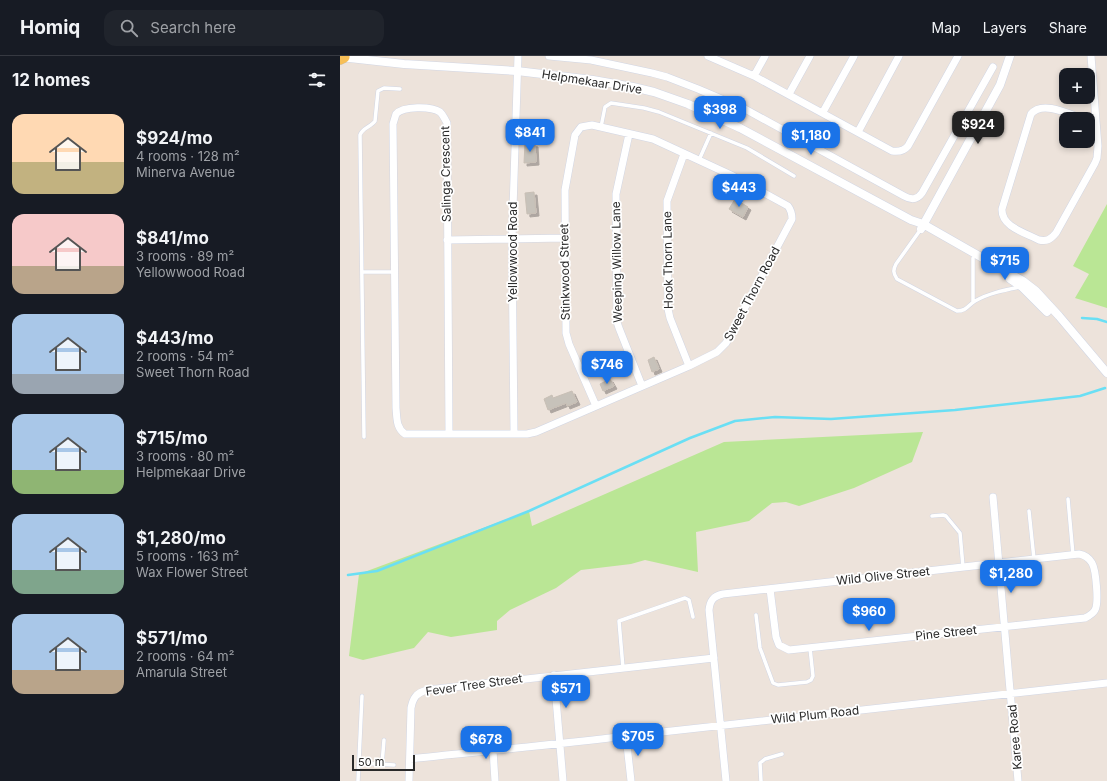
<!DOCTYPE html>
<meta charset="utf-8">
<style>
:root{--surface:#171b24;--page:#20242c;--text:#f1f3f6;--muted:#9ea1a6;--line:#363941;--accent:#1a73e8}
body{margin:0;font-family:Inter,sans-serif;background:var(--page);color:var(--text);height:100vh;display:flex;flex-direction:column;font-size:15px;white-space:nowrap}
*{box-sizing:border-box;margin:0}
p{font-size:13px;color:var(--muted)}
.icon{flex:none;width:22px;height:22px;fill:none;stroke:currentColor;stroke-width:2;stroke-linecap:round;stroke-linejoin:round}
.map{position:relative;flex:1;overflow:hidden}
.drawer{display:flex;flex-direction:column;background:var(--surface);width:340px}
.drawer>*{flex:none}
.tools{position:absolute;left:719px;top:12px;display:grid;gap:8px}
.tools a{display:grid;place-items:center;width:36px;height:36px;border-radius:8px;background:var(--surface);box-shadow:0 2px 6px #0003;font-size:20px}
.scale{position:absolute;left:12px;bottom:10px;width:63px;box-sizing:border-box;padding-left:4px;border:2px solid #2a2a2a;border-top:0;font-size:11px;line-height:14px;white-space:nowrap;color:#2a2a2a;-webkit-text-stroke:3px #fff;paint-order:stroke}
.price{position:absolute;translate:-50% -34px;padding:0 9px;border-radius:8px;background:var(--accent);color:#fff;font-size:13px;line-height:26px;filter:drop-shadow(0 1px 2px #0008)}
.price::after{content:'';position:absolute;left:50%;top:24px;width:12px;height:9px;margin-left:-6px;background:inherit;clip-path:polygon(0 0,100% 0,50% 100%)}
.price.current{background:#222;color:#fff}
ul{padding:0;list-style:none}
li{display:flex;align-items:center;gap:12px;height:100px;padding:0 12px}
li span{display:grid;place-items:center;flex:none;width:112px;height:80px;border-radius:12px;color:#555}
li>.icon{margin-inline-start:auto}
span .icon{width:48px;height:48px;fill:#fffc;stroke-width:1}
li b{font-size:17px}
h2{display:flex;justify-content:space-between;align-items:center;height:48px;padding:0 12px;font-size:17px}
header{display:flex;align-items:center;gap:24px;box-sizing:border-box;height:56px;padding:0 20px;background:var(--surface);border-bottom:1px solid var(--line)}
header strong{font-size:19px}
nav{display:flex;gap:22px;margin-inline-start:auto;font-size:14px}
.search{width:280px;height:36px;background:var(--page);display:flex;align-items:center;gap:10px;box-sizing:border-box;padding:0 14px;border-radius:12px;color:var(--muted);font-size:15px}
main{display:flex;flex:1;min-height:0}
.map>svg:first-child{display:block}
</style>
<header>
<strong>Homiq</strong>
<div class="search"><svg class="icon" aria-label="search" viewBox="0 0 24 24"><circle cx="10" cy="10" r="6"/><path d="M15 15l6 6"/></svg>Search here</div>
<nav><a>Map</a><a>Layers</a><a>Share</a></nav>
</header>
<main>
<section class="drawer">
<h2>12 homes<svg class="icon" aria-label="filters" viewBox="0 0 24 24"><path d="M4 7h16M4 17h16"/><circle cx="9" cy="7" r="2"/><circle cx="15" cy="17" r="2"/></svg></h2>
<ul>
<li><span style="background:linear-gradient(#ffd9b3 60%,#c2b280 0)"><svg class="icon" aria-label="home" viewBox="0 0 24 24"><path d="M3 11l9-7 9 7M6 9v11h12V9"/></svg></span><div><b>$924/mo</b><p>4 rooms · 128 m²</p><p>Minerva Avenue</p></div></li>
<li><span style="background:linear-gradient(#f6c9c9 65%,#b9a48a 0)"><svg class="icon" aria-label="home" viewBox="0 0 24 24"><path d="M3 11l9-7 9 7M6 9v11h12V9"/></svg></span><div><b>$841/mo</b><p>3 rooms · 89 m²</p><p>Yellowwood Road</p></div></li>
<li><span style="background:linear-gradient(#a9c7e8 75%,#9aa5b1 0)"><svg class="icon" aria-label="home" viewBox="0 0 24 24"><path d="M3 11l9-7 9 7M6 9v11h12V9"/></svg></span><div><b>$443/mo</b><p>2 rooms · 54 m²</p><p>Sweet Thorn Road</p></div></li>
<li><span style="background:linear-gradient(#a9c7e8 70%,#8fb573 0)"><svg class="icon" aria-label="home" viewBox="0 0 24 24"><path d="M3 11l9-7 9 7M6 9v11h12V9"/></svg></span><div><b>$715/mo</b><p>3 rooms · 80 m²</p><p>Helpmekaar Drive</p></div></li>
<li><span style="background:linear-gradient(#a9c7e8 70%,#7fa58c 0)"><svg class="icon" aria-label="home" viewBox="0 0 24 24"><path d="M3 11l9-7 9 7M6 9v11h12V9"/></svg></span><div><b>$1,280/mo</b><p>5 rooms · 163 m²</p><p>Wax Flower Street</p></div></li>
<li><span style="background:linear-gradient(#a9c7e8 70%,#b9a48a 0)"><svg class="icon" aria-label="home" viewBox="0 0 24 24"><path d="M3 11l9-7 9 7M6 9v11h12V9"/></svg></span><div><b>$571/mo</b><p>2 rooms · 64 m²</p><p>Amarula Street</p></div></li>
</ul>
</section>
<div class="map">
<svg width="767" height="725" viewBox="0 0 767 725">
<defs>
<filter id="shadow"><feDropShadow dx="3" dy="3" stdDeviation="0" flood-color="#0004"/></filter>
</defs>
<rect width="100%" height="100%" fill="#ede3db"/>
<path fill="#bae695" d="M767 148V252L735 242 749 218 733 210Z
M583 376 572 406 514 432 459 450 446 446 432 447 409 465 356 476 358 516 305 504 291 508 241 514 216 532 170 554 157 565V574L111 581 88 576 74 592 23 604 9 600 19 518 189 455 192 470 384 386Z"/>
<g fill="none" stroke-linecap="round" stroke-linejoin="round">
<path stroke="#6adff4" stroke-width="2.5" d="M742 262 757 263 767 266
M8 519 37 515 189 455 350 382 395 365 435 361 491 363 615 354 740 340 765 332"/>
</g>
<path fill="#c7c2ba" stroke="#c8bfb5" filter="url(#shadow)" d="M185 87 195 88 196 106 184 107Z
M194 136 196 157 187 158 185 137Z
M395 143 408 151 403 161 389 153Z
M314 301 319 313 312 316 308 304Z
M270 323 274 330 263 335 260 328Z
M232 335 237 346 227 350 226 347 208 354 204 343 212 339 213 342Z"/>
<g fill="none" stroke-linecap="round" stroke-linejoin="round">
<g stroke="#d1d6e4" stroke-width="4.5">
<path id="service" d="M261 71 265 51 271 47 304 52 319 56 407 92 454 120
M359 104 371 77
M581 173 556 208C553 214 553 217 557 223L617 255C627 255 628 249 635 245 649 237 665 234 680 231
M633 202V246
M22 216H55
M24 381 20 79C22 72 31 71 35 65L38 35 44 32 60 33
M728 443 733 499
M689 455 694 503
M592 460 603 459 606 460 620 477 623 511
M416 559 420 592 433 627 438 629 467 626 471 624 473 620 470 592
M283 612 279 565 345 542 349 544 353 561
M19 707 54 709
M42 708 44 684
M18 725 22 640
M421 725 420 707 425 703 442 698"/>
</g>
<g stroke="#d1d6e4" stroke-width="8">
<path id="minor" d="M209 0 251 4 312 17 327 21 358 33 405 53 564 140C571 144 577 144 582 137L653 11
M368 0 414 20 552 95C559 96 564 95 568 90L618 0
M414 20 425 0
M449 38 470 0
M483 56 514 0
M743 63C729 58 702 44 691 58L662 153C661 171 686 177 699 184 707 186 711 183 716 177L755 107 757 102 758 90 751 0
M518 76 559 0
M289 78 276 138 277 266 279 272 302 330
M344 98 327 145 328 253 330 262 349 310
M107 184 225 182
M174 377 172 183 178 0
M109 378 107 67C105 63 103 59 100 56 91 50 63 50 56 58L53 68 56 352C57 362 56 372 65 378H187L196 376 349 310 377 296 386 287 452 163C452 157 451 154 448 150L393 120 313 83 252 69 241 71 235 79 225 134 226 277 229 288 256 350
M653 441 678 725
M214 619 223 725
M286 680 291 725
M153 694 155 725
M70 703C142 695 214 689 286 680L767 627
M69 725 71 652C73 642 76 637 87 634L374 602
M386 725 369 554C370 545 373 540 383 538L739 498C745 499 749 502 752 507 756 514 759 547 755 554 753 558 749 560 745 562L449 594 439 589 436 581 430 533"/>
</g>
<g stroke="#d1d6e4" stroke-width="9">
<path id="tertiary" d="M0 1 64 8 177 15 253 24 293 31 314 36 348 48 400 72 571 164 583 168 683 225 696 235 719 260 767 317
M581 173 660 29 670 0
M670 223 682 231 707 256"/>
</g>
<g stroke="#c3c3c3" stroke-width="12">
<path id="primary" d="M0 3 4 1"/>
</g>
<use href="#service" stroke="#fff" stroke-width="3.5"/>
<use href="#minor" stroke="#fff" stroke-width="7"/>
<use href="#tertiary" stroke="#fff" stroke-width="8"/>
<use href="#primary" stroke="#f7bf57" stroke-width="11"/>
</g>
<g text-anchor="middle" stroke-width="3.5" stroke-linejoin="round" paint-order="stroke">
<g font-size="12" fill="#2a2a2a" stroke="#fff">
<text transform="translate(252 26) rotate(9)" y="4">Helpmekaar Drive</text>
<text transform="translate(106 118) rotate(-91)" y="4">Salinga Crescent</text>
<text transform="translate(173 196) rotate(-90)" y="4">Yellowwood Road</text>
<text transform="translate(328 204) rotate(-91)" y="4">Hook Thorn Lane</text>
<text transform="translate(277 206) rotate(-91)" y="4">Weeping Willow Lane</text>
<text transform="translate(225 216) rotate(-91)" y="4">Stinkwood Street</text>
<text transform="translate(412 238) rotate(-62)" y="4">Sweet Thorn Road</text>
<text transform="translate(543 520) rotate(-6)" y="4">Wild Olive Street</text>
<text transform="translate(606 577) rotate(-6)" y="4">Pine Street</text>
<text transform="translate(134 629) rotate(-8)" y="4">Fever Tree Street</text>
<text transform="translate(475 659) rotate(-6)" y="4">Wild Plum Road</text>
<text transform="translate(675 681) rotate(-95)" y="4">Karee Road</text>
</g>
</g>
</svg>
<div class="tools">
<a>+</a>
<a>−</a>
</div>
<div class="scale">50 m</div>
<b class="price" style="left:380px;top:74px">$398</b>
<b class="price current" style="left:638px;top:89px">$924</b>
<b class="price" style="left:190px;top:97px">$841</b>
<b class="price" style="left:471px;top:100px">$1,180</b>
<b class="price" style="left:399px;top:152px">$443</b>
<b class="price" style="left:665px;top:225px">$715</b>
<b class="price" style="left:267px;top:329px">$746</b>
<b class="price" style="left:671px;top:538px">$1,280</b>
<b class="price" style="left:529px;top:576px">$960</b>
<b class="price" style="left:226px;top:653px">$571</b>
<b class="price" style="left:298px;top:701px">$705</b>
<b class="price" style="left:146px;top:704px">$678</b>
</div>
</main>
